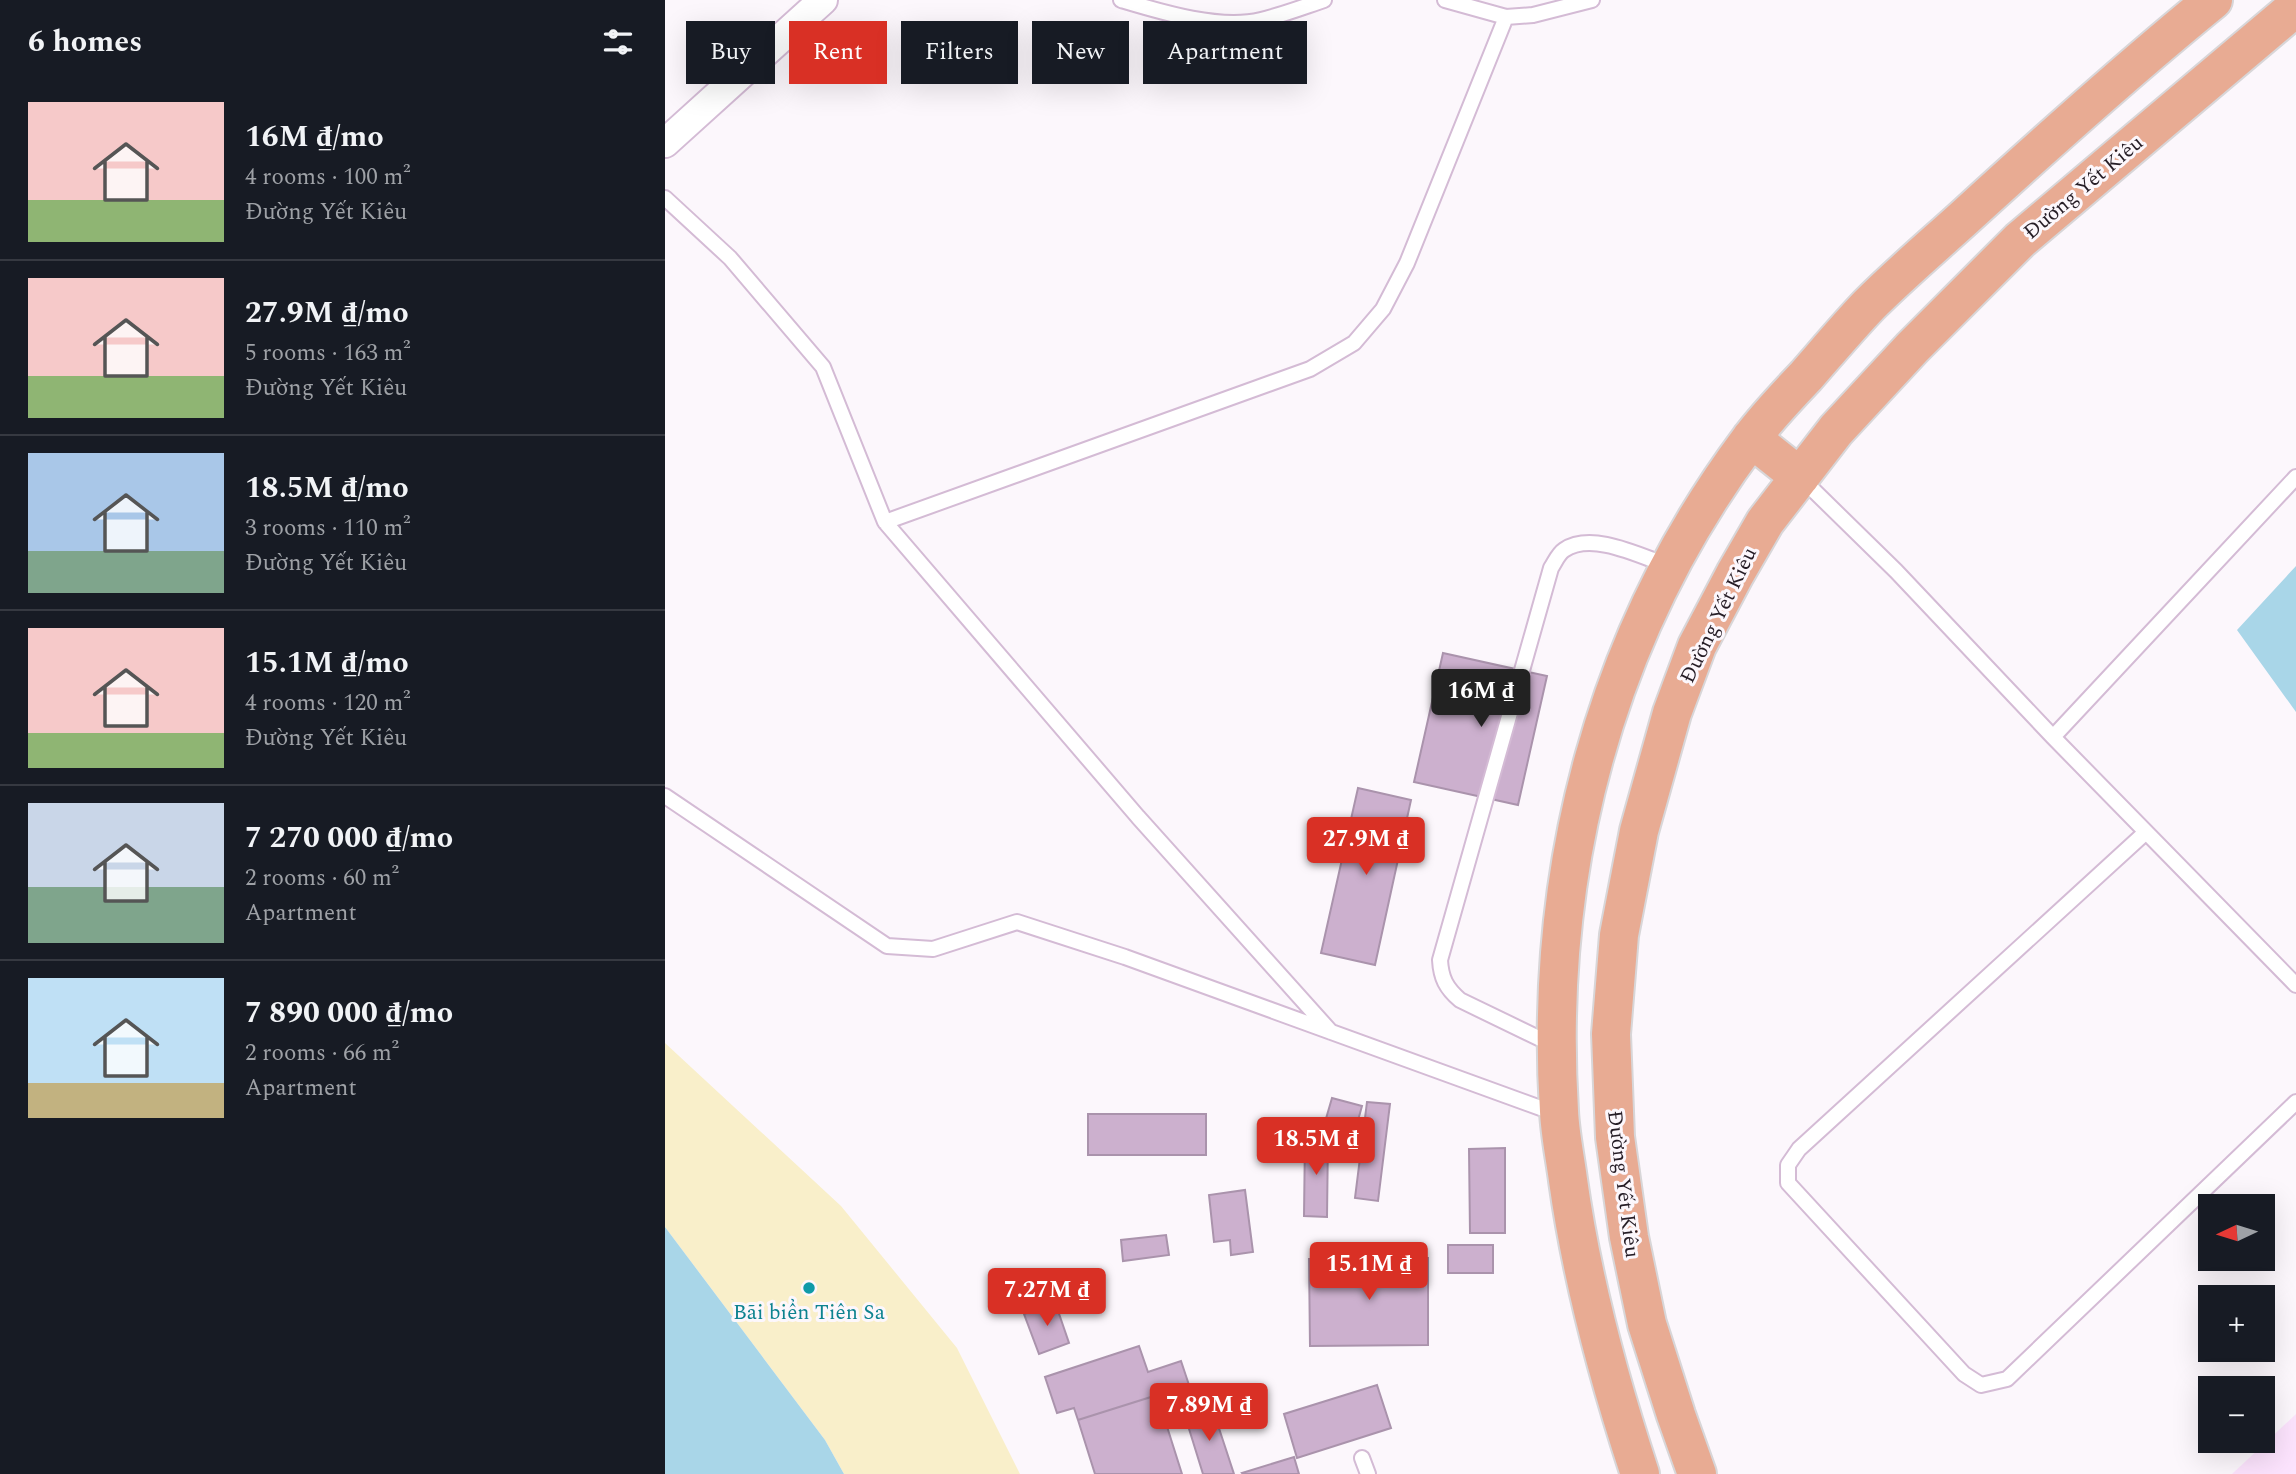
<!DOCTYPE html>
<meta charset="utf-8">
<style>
:root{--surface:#171b24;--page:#20242c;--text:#f1f3f6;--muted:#9ea1a6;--line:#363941;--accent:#d93025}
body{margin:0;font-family:Spectral,serif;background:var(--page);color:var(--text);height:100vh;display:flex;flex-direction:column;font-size:26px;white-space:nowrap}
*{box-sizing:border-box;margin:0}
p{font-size:23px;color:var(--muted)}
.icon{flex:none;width:38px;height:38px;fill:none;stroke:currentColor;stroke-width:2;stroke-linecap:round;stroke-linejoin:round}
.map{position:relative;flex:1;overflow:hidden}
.drawer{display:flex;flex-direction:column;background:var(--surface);width:665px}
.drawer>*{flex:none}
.banner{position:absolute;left:21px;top:21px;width:665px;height:63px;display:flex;gap:14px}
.needle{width:46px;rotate:266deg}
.buttons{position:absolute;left:1533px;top:1194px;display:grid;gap:14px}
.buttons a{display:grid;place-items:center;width:77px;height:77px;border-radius:0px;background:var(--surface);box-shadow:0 7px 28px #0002;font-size:35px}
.price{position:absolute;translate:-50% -60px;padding:0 16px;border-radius:7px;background:var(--accent);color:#fff;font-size:23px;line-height:46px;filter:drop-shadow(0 2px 4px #0008)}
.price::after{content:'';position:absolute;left:50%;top:42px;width:21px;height:16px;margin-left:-10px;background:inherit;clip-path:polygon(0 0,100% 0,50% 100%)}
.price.active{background:#222;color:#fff}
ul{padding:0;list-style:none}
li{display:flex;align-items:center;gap:21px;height:175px;padding:0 28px}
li+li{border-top:2px solid var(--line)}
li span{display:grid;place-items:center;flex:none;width:196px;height:140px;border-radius:0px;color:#555}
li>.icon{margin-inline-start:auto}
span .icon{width:84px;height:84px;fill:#fffc;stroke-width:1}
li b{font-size:30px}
h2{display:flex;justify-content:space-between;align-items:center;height:84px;padding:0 28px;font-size:30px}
.chip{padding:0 24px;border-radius:0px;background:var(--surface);box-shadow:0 7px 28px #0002;font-size:24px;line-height:63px}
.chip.active{background:var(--accent);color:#fff}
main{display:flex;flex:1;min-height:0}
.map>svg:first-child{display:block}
</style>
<main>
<section class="drawer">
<h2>6 homes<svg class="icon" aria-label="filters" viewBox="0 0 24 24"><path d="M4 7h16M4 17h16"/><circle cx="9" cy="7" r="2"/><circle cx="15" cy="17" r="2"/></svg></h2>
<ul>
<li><span style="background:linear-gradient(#f6c9c9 70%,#8fb573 0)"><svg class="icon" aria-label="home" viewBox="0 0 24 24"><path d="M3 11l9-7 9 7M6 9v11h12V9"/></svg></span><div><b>16M ₫/mo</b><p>4 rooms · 100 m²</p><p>Đường Yết Kiêu</p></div></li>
<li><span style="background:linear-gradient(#f6c9c9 70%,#8fb573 0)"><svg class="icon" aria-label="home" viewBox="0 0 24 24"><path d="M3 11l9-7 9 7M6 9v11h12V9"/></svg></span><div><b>27.9M ₫/mo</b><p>5 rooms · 163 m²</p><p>Đường Yết Kiêu</p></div></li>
<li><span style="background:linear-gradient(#a9c7e8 70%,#7fa58c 0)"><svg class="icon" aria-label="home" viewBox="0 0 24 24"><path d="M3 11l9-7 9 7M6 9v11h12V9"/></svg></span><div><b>18.5M ₫/mo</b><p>3 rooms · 110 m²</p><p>Đường Yết Kiêu</p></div></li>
<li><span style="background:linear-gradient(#f6c9c9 75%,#8fb573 0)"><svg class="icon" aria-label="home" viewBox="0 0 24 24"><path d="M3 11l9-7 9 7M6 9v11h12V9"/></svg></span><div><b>15.1M ₫/mo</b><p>4 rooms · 120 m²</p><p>Đường Yết Kiêu</p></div></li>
<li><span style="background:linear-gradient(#c9d6e8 60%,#7fa58c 0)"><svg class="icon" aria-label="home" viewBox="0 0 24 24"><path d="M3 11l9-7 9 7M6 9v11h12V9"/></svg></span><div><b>7 270 000 ₫/mo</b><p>2 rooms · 60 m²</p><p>Apartment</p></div></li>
<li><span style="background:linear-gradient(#bfe0f5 75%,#c2b280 0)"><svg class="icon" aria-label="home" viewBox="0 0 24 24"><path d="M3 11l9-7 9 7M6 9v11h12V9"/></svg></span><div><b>7 890 000 ₫/mo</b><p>2 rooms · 66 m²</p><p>Apartment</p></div></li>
</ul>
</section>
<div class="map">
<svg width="1631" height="1474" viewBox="0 0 1631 1474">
<rect width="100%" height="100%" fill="#fcf7fc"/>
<path fill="#fce3fd" d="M1631 1414V1474H1567Z"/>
<path fill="#f9efca" d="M0 1043 176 1206 292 1348 355 1474H179L160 1440 0 1227Z"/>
<path fill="#a9d6e8" d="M1631 566V712L1572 630Z
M0 1227 160 1440 179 1474H0Z"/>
<path fill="#ccb0ce" stroke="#aa93ac" stroke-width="2" d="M778 653 882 676 853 805 749 782Z
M693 788 746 800 710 965 656 953Z
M667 1098 697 1106 690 1131 660 1122Z
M702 1102 725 1104 713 1201 690 1198Z
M423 1114H541V1155H423Z
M640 1137H663L662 1217 639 1216Z
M840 1148V1233H805L804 1149Z
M580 1190 588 1252 566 1255 565 1240 549 1242 544 1195Z
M501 1235 504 1255 458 1261 456 1240Z
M783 1245H828V1273H783Z
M763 1258V1345L645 1346 644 1259Z
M390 1302 404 1343 374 1354 359 1314Z
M474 1346 483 1372 516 1361 524 1385 413 1420 409 1408 392 1413 380 1377Z
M712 1385 726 1428 632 1458 619 1414Z
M492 1395 517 1474H430L413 1420Z
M547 1407 569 1474H538L520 1416Z
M629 1457 634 1474H578L577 1473Z"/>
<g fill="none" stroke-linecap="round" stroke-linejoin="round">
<g stroke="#d4bbd5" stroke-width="18">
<path id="service" d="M456 0C496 12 554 30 596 20 617 15 638 7 659 0
M780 0 841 17 868 15 927 0
M0 198 65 258 158 367 220 522
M1136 478 1231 571 1388 737 1631 985
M1388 737 1631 477
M0 796 222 946 268 949 352 922 460 957 892 1114
M1481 832 1134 1149 1123 1165V1183L1299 1374 1316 1385 1342 1379 1631 1102
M666 1032 473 817 220 522 645 369 689 343 718 309 742 263 841 17
M890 1046 795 1000C781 988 776 978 775 960L886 568C890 562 893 554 899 550 927 531 975 556 1004 566
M697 1458 703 1474"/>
</g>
<g stroke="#d4bbd5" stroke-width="32">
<path id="minor" d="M0 143 158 0"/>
</g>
<g stroke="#d8d6d8" stroke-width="42">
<path id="trunk" d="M1086 438 1135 477
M975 1474C943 1377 917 1281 903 1180 900 1157 895 1134 894 1111 879 870 939 635 1084 441 1101 418 1121 397 1141 376 1162 352 1182 328 1204 305 1235 274 1268 246 1300 217 1381 143 1463 69 1548 0
M1032 1474 1011 1415 982 1324 964 1237 950 1137 946 1034 954 935 974 831 1007 713 1032 646 1070 574 1100 522 1171 430 1247 348 1355 240 1631 7"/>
</g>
<use href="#service" stroke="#fff" stroke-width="14"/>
<use href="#minor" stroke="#fff" stroke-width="28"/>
<use href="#trunk" stroke="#e8ab93" stroke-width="38"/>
</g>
<circle fill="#0f9aa8" stroke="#fcf7fc" stroke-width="2.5" cx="144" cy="1288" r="7"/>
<g text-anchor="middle" stroke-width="6" stroke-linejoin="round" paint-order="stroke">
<g font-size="21" fill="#261d26" stroke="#fcf7fc">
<text transform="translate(1418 187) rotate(-40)" y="7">Đường Yết Kiêu</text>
<text transform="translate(1053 615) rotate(-64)" y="7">Đường Yết Kiêu</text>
<text transform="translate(959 1184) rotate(83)" y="7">Đường Yết Kiêu</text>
</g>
<g font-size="21" fill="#0d838f" stroke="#fcf7fc">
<text x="144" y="1319">Bãi biển Tiên Sa</text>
</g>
</g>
</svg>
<div class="buttons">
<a><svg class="needle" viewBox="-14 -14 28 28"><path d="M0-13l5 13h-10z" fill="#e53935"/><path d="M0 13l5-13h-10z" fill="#9ea1a6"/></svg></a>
<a>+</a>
<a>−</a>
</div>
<b class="price active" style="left:816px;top:729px">16M ₫</b>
<b class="price" style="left:701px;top:877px">27.9M ₫</b>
<b class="price" style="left:651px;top:1177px">18.5M ₫</b>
<b class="price" style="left:704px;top:1302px">15.1M ₫</b>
<b class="price" style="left:382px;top:1328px">7.27M ₫</b>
<b class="price" style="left:544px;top:1443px">7.89M ₫</b>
<div class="banner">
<a class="chip">Buy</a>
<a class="chip active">Rent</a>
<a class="chip">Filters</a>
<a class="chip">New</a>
<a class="chip">Apartment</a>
</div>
</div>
</main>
